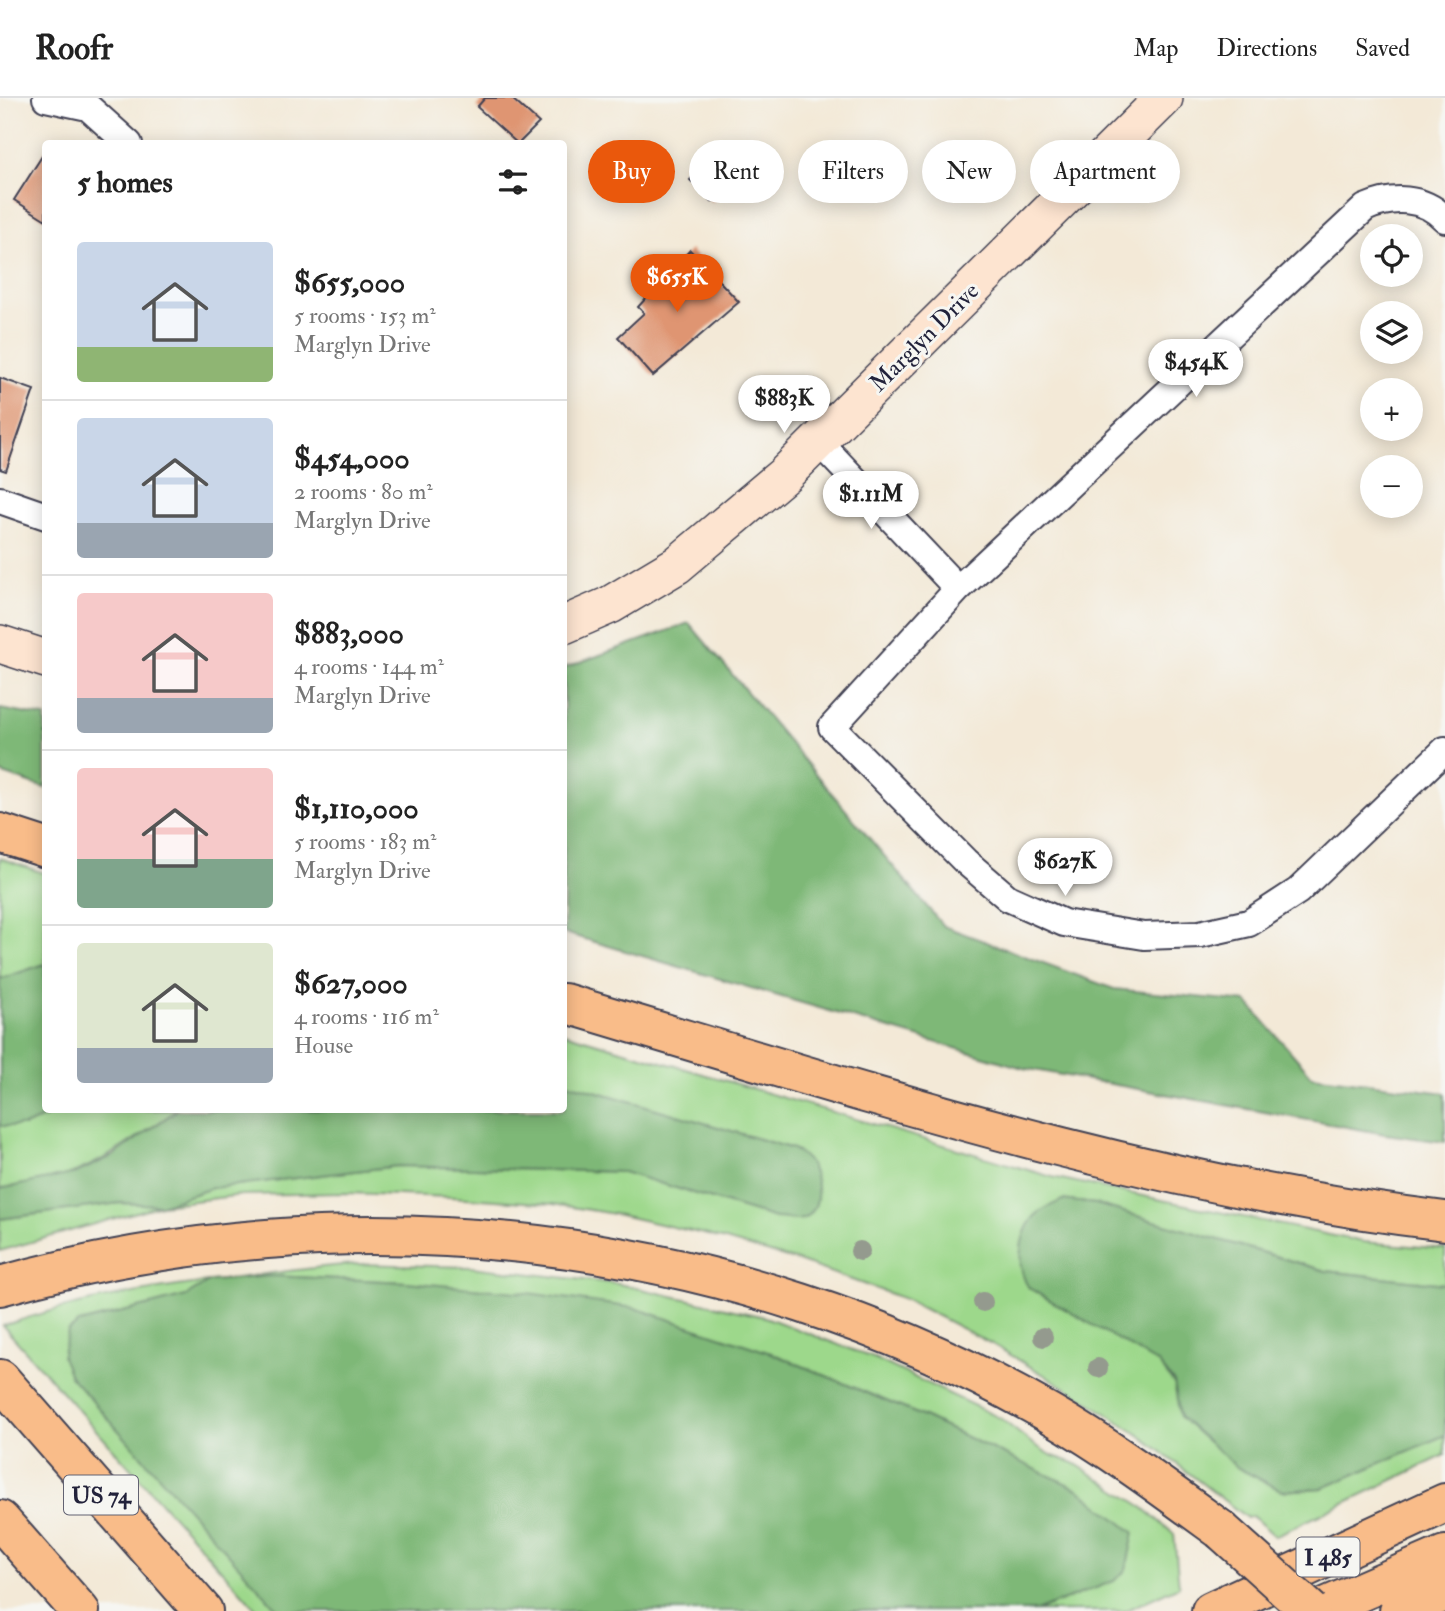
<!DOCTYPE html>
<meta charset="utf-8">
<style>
:root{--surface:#fff;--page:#f6f6f6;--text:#222;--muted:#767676;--line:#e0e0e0;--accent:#ea580c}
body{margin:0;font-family:"IM FELL Double Pica",serif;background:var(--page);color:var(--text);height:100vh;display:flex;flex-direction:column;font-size:26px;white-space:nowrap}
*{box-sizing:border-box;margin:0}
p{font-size:23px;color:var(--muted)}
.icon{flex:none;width:38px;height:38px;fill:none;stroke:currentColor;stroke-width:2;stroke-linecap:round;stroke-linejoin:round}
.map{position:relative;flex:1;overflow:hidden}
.panel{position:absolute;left:42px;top:42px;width:525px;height:973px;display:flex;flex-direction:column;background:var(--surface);border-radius:7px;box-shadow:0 4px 18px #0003}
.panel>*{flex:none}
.top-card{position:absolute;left:588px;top:42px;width:665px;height:63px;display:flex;gap:14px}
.tools{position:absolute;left:1360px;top:126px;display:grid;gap:14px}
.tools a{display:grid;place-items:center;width:63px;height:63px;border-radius:50%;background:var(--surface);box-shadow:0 4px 18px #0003;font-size:35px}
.price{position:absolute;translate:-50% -60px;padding:0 16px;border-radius:24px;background:#fff;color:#222;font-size:23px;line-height:46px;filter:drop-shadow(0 2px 4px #0008)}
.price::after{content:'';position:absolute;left:50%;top:42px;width:21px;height:16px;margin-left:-10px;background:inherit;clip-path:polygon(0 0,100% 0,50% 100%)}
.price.current{background:var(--accent);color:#fff}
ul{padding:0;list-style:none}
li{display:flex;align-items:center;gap:21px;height:175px;padding:0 35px}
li+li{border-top:2px solid var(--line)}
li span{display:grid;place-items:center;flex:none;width:196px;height:140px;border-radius:7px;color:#555}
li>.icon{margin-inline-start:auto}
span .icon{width:84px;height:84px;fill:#fffc;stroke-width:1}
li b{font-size:30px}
h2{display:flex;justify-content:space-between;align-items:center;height:84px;padding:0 35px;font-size:30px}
.pill{padding:0 24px;border-radius:32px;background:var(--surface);box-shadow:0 4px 18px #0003;font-size:24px;line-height:63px}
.pill.current{background:var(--accent);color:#fff}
header{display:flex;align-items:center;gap:42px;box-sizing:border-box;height:98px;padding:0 35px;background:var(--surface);border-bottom:2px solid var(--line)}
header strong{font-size:33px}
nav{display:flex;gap:38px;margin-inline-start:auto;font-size:24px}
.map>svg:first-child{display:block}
</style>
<header>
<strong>Roofr</strong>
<nav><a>Map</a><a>Directions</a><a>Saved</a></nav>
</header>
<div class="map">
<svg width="1445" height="1513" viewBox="0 0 1445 1513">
<rect width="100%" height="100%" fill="#f6f6f2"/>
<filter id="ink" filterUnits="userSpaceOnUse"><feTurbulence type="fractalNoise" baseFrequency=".0143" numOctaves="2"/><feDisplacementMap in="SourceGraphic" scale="14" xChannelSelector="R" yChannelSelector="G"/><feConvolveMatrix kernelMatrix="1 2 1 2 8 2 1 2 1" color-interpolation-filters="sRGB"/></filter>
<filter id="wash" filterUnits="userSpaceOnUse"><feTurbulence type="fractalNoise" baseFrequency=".00686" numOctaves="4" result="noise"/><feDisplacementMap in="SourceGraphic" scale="28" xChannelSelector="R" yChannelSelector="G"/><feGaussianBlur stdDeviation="1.57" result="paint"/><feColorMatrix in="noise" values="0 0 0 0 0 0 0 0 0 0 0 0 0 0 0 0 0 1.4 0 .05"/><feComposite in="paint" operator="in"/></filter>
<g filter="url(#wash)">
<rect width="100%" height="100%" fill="#f3e9d7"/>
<path fill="#9dd88b" stroke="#607d63" stroke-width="2" d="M0 760 46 776 45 866 0 881Z
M564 935 1052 1079 1363 1144 1445 1151V1186L1326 1173 1096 1106 1062 1102 1029 1190 1158 1265 1238 1370 1283 1393 1323 1390 1445 1337V1357L1275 1438 1252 1418 1247 1420 1142 1339 1078 1297 992 1246 905 1201 801 1164 708 1137 620 1117 553 1106 451 1099 346 1095 242 1097 161 1107 0 1153V1121L120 1105 161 1107 212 1090 398 1068 623 1074 775 1120 807 1062 793 1051 564 984Z
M63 1012H177C114 1055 80 1084 0 1091V1028H24Z
M358 1166 471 1169 619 1186 765 1219 876 1261 1000 1320 1033 1346 1053 1358 1074 1365 1140 1407 1174 1436 1179 1488 1125 1513H1036L1114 1483 1078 1391 915 1315 771 1255 407 1184 272 1178 211 1183 186 1198 163 1204 236 1462 279 1513H258L3 1228C70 1204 138 1193 208 1184 259 1177 308 1169 358 1166Z"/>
<path fill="#7eb877" stroke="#506d59" stroke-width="2" d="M689 525 943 828 1114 891 1247 904 1312 978 1445 995V1044L1385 1036 1023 970 564 835V570Z
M0 611 45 619V690L0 675Z
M45 866 46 1012H63L24 1028H0V881Z
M564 984 793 1051C797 1054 803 1057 806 1061 820 1076 825 1118 798 1122 791 1122 782 1120 775 1120L623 1074 398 1068 212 1090 161 1107 120 1105 0 1121V1091L76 1075 113 1058 177 1012H564Z
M1062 1102 1096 1106 1326 1173 1445 1186V1337L1323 1390 1283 1393 1238 1370 1180 1319 1174 1284 1158 1265 1029 1190C1016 1171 1018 1139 1033 1120 1039 1112 1053 1107 1062 1102Z
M272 1178 407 1184 528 1195 635 1210 771 1255 915 1315 1078 1391 1134 1435 1126 1472 1114 1483 1036 1513H279L70 1278 62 1259 68 1233 79 1225 186 1198 210 1183Z"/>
<g id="blocks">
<path fill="#df9572" d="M485 0H511L539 25 518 46 477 9Z
M46 52V122L14 102Z
M707 64 730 86 712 104 690 82Z
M690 152 739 204 653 278 618 239 644 215 638 209Z
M0 280 34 292 6 373 0 371Z"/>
</g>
</g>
<g filter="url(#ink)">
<use href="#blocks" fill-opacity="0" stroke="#414052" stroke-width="2"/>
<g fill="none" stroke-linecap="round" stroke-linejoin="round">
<g stroke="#414052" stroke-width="30">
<path id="street" d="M46 0 88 9 129 46
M1445 121C1423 98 1392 98 1365 110L958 491 832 629 965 763 1008 800 1064 825 1144 838 1200 836 1249 825 1298 793 1445 652
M818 343 958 491
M0 402 46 418"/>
</g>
<g stroke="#414052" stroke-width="40">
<path id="secondary" d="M564 527 610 507 677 467 784 377 1164 0
M0 546 46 561"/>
</g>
<g stroke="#414052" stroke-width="42">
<path id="highway" d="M0 735 46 750
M564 905C854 991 1142 1087 1445 1123
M0 1188C349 1090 734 1134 1049 1315 1110 1350 1165 1391 1221 1432
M0 1281 203 1513
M0 1422 80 1513
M1211 1513 1445 1405
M1316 1513 1445 1457
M1399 1513 1445 1494"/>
</g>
<use href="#street" stroke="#fff" stroke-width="26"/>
<use href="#secondary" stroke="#fde4d0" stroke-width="37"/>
<use href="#highway" stroke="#f9bc89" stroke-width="38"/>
<g stroke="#414052" stroke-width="42" stroke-linecap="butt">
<path id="highway-bridge" d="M1221 1432 1311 1513"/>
</g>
<use href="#highway-bridge" stroke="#f9bc89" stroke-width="38"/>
</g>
<g fill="#949a8e">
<circle cx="860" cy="1153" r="10"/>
<circle cx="983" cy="1204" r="10"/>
<circle cx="1043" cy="1239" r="10"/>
<circle cx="1098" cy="1270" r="10"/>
</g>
</g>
<g text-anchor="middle" stroke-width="6" stroke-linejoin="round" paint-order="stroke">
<g fill="#f6f6f2" stroke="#626272" stroke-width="2">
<rect x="64" y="1377.5" width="74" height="39" rx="5"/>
<rect x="1296.5" y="1439.5" width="63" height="39" rx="5"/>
</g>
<g font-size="23" font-weight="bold" fill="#22223b">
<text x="101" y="1405">US 74</text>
<text x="1328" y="1467">I 485</text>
</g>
<g font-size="24" fill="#22223b" stroke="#f6f6f2">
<text transform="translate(924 239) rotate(-45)" y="8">Marglyn Drive</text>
</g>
</g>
</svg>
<div class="tools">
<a><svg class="icon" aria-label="locate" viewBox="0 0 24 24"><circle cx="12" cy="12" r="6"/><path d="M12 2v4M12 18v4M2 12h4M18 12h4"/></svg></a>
<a><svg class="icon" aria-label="layers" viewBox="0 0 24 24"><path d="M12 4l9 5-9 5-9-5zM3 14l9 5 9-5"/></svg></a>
<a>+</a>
<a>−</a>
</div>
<b class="price current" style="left:677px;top:216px">$655K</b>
<b class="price" style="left:1196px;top:301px">$454K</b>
<b class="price" style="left:784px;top:337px">$883K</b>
<b class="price" style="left:871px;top:433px">$1.11M</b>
<b class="price" style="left:1065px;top:800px">$627K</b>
<div class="top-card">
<a class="pill current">Buy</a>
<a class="pill">Rent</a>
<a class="pill">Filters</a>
<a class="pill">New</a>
<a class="pill">Apartment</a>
</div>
<section class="panel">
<h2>5 homes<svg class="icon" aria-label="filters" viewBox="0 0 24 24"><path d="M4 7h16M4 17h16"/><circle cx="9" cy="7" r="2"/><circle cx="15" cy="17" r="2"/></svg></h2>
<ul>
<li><span style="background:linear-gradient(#c9d6e8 75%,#8fb573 0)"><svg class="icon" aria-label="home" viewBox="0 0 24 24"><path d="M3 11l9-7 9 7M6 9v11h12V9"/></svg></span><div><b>$655,000</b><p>5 rooms · 153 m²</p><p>Marglyn Drive</p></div></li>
<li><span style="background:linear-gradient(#c9d6e8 75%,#9aa5b1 0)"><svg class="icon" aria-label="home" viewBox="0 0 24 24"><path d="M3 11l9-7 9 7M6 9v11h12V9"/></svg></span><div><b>$454,000</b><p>2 rooms · 80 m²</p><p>Marglyn Drive</p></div></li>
<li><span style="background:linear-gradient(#f6c9c9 75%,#9aa5b1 0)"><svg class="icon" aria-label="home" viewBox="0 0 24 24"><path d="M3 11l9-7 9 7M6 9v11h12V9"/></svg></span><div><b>$883,000</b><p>4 rooms · 144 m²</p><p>Marglyn Drive</p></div></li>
<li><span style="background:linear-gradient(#f6c9c9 65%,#7fa58c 0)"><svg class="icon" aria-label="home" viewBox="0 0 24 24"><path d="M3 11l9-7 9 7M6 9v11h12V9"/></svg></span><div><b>$1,110,000</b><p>5 rooms · 183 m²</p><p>Marglyn Drive</p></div></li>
<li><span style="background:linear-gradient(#dfe7d0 75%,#9aa5b1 0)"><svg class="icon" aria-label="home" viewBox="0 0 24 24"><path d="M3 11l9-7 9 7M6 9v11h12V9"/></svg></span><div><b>$627,000</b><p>4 rooms · 116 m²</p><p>House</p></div></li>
</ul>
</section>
</div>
